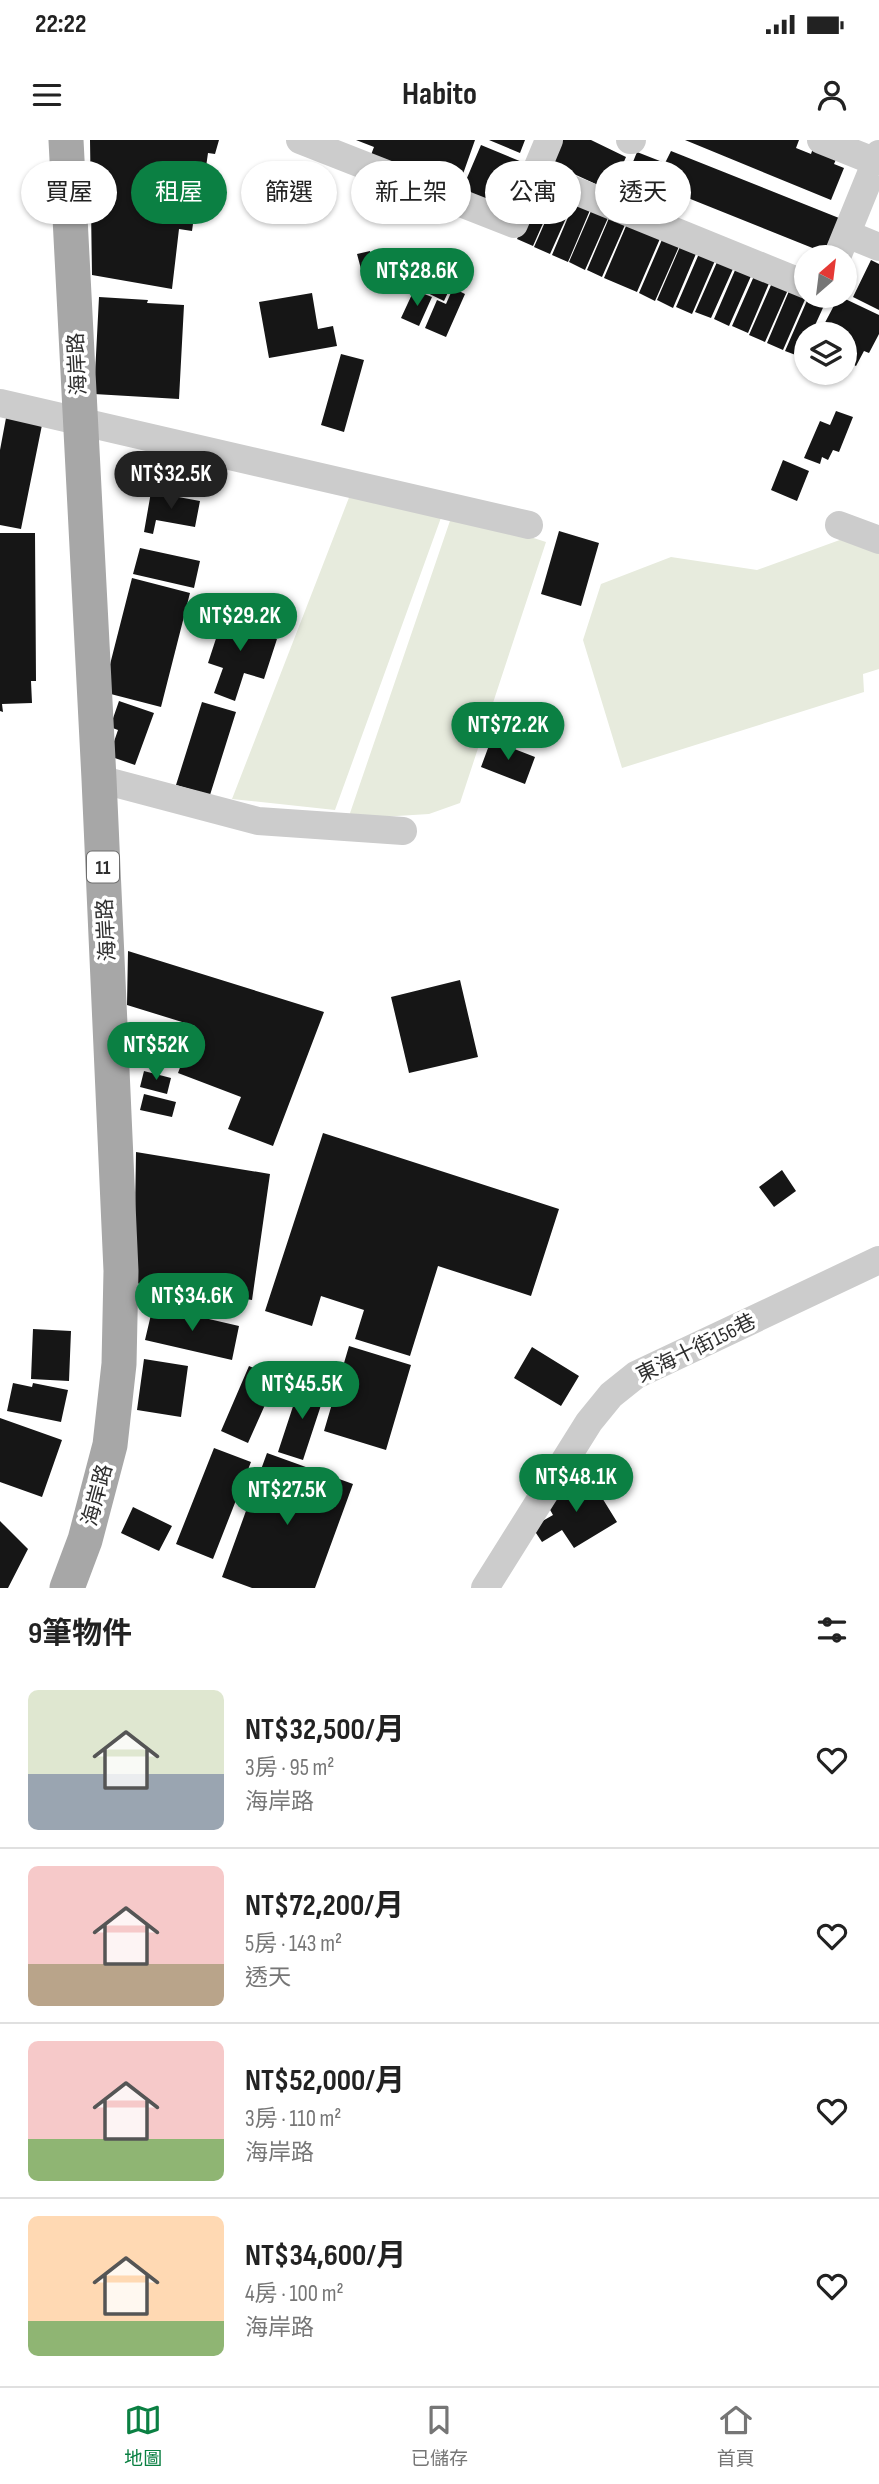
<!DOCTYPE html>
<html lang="zh-TW">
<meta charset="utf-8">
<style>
:root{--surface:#fff;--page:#f2f2f2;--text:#222;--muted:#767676;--line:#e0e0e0;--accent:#0b8043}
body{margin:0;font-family:"Sofia Sans Condensed","Noto Sans TC",sans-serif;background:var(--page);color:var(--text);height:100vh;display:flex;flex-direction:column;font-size:26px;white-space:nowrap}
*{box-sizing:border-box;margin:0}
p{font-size:23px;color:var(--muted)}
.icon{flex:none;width:38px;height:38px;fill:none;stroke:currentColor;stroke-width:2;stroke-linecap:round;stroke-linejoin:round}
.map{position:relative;height:1448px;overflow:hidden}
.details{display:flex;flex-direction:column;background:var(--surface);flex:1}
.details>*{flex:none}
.guide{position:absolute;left:21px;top:21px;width:838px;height:63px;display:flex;gap:14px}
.needle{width:46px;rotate:28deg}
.controls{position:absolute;left:794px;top:105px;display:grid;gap:14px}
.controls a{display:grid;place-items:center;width:63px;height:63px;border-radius:50%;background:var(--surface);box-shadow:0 2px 5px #0004;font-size:35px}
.price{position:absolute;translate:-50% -60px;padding:0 16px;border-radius:24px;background:var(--accent);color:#fff;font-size:23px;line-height:46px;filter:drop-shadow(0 2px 4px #0008)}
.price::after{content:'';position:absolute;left:50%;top:42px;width:21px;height:16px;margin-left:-10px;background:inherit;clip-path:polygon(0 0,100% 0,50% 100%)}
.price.current{background:#222;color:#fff}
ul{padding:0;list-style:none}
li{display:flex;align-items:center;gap:21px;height:175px;padding:0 28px}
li+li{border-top:2px solid var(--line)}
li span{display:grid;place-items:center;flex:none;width:196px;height:140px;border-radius:10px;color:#555}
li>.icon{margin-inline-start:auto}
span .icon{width:84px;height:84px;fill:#fffc;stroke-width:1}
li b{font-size:30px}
h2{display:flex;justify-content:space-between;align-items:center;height:84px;padding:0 28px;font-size:30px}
.tag{padding:0 24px;border-radius:32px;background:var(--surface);box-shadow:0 2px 5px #0004;font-size:24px;line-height:63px}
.tag.current{background:var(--accent);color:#fff}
.status{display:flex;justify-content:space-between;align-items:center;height:49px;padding:0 35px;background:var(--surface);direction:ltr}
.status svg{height:19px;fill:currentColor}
header{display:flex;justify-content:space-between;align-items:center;height:91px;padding:0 28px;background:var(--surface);font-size:32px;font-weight:700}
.menu{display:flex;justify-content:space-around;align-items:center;height:98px;border-top:2px solid var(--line);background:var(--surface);font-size:19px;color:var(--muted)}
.menu a{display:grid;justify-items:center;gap:4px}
.menu .current{color:var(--accent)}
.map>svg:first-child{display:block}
</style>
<div class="status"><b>22:22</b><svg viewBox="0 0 49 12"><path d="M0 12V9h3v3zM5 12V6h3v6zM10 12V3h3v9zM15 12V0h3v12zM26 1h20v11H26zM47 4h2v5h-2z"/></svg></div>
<header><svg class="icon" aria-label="menu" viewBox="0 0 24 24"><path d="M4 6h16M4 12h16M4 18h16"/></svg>Habito<svg class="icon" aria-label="person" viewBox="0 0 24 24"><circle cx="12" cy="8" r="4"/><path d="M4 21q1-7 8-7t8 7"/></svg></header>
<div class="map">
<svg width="879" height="1448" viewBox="0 0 879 1448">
<rect width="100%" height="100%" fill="#fff"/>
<path fill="#e7ebdd" d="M350 355 442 375 335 670 232 659Z
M453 372 546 402 460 663 429 674 348 679Z
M848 397 879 409V529L863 534 864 552 622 628 583 500 601 444 671 417 757 430Z"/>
<path fill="#161616" d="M90 0H219L215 14 208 13 205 34H200L192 91 179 89 172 149 92 135Z
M356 0H475L457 51 369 20 374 7Z
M489 0H525L520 13Z
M561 0H591L626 17 611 51 550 23Z
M685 0H799L796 8 811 14 814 5 838 15 834 24 844 28 831 60Z
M481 5 522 22 502 69 461 52Z
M671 11 839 78 825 113 643 40 637 55 622 49 637 12 665 23Z
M543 41 559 47 533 106 517 99Z
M560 48 576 56 550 114 534 107Z
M577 56 593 63 568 122 552 115Z
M594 64 611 71 585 130 569 122Z
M612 71 628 78 602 137 587 130Z
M629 79 662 94 637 152 604 138Z
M664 95 681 102 655 161 639 153Z
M682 102 698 109 673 168 657 160Z
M701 109 717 116 692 174 676 167Z
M370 111 374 126 361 129 357 114Z
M721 113 737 120 711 178 695 172Z
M871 120 879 124V170L853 157Z
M739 121 755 127 729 186 714 179Z
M758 127 773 134 748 193 732 186Z
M421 132 451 146 444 161 415 147Z
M775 136 791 143 765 202 749 195Z
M792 144 807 155 783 210 767 203Z
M453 148 465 154 446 197 425 188 437 160 446 164Z
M414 150 432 157 419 186 401 178Z
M312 153 318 189 333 186 337 206 269 218 259 162Z
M809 156H819L827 159 811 194H807V205L801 217 785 211Z
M839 156 879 175V194L869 213 864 211 856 226 845 221V194H819Z
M99 157 148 160 147 163 184 165 179 259 94 254Z
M341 214 364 220 344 292 321 285Z
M836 271 853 277 839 312 833 310 828 320 822 317 820 324 804 318 820 281 830 285Z
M6 278 42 285 21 389 0 385V310Z
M783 320 809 331 797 361 771 350Z
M151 352 200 361 195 387 156 380 153 394 144 392Z
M559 391 599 403 581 466 541 454Z
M0 393H35L36 541H31L32 563 2 564 3 572 0 571Z
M140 408 200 421 194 448 133 434Z
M132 438 190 453 161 567 103 552Z
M225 471 261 484 258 492 277 499 264 539 244 533 235 561 214 553 223 528 208 523Z
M119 561 154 573 135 625 109 616 118 590 110 587Z
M202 562 236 572 210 655 176 645Z
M491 600 535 617 525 644 481 627Z
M128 811 324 872 273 1006 228 989 241 957 178 933 195 886 127 865Z
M460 840 478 917 409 933 391 857Z
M144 931 171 938 167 954 140 947Z
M144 954 176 962 172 977 140 970Z
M323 993 559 1069 531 1156 438 1126 410 1216 355 1199 364 1170 321 1156 312 1186 265 1171Z
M136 1012 270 1034 252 1160 134 1143Z
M782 1030 796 1051 774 1067 759 1047Z
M153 1166 239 1186 232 1220 145 1200Z
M33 1189 71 1191 69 1241 31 1239Z
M349 1206 411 1225 386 1310 324 1291Z
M532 1207 579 1236 561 1266 514 1238Z
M144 1219 188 1226 181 1277 137 1270Z
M249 1226 277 1238 248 1303 221 1291Z
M301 1242 326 1250 303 1320 278 1312Z
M13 1243 32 1247 33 1243 68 1250 61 1282 7 1271Z
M0 1278 62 1300 42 1357 0 1342Z
M214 1308 251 1322 213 1419 176 1404Z
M267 1313 353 1344 315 1448H252L222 1437Z
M588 1335 617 1382 574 1408 562 1390 542 1402 532 1387 553 1375 545 1361Z
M133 1367 172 1386 159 1411 121 1393Z
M0 1381 28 1409 8 1448H0Z"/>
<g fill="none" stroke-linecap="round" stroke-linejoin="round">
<path stroke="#ccc" stroke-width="28" d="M300 0 514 84 549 0
M630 0H632
M821 0 876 22
M534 34 807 145
M847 94 879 107
M837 117 879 14
M0 263 529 385
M839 385 879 400
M99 639 258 681 403 691
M485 1448 589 1282 611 1255 636 1235 879 1120"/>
<path stroke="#a7a7a7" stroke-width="35" d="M66 0 99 639 121 1131 119 1224 110 1305 85 1400 67 1448"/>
</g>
<g text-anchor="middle" stroke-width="7" stroke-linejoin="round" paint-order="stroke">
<rect fill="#fff" stroke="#6d6d6d" stroke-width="2" x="87" y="711.5" width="32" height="31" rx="5"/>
<g font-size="19" font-weight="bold" fill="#2f2f2f">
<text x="103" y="734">11</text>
</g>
<g font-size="21" fill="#2f2f2f" stroke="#fff">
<text transform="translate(77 224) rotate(-93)" y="7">海岸路</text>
<text transform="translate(106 790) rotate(-93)" y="7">海岸路</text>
<text transform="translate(696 1208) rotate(-26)" y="7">東海十街156巷</text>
<text transform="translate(97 1355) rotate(-75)" y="7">海岸路</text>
</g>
</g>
</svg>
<div class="controls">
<a><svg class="needle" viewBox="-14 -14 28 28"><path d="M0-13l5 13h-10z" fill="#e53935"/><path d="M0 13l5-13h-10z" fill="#767676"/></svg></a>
<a><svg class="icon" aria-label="layers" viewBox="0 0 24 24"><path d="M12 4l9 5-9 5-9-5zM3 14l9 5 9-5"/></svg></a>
</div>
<b class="price" style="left:417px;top:168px">NT$28.6K</b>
<b class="price current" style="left:171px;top:371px">NT$32.5K</b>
<b class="price" style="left:240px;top:513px">NT$29.2K</b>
<b class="price" style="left:508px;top:622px">NT$72.2K</b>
<b class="price" style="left:156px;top:942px">NT$52K</b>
<b class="price" style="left:192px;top:1193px">NT$34.6K</b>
<b class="price" style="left:302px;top:1281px">NT$45.5K</b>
<b class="price" style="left:576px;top:1374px">NT$48.1K</b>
<b class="price" style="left:287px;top:1387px">NT$27.5K</b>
<div class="guide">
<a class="tag">買屋</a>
<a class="tag current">租屋</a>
<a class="tag">篩選</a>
<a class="tag">新上架</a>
<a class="tag">公寓</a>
<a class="tag">透天</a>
</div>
</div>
<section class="details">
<h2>9筆物件<svg class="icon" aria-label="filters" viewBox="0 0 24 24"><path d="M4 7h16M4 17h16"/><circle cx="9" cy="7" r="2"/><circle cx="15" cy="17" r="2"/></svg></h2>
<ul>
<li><span style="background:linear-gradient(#dfe7d0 60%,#9aa5b1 0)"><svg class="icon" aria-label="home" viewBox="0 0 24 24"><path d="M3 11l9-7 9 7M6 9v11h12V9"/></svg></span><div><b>NT$32,500/月</b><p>3房 · 95 m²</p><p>海岸路</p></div><svg class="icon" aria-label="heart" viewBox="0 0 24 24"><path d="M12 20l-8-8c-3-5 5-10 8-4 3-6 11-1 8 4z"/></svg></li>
<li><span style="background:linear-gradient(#f6c9c9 70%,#b9a48a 0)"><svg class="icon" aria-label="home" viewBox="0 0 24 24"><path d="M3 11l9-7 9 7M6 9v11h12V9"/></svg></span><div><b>NT$72,200/月</b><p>5房 · 143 m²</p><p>透天</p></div><svg class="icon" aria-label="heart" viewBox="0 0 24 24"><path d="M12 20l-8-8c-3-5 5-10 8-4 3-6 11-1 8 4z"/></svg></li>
<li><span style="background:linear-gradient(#f6c9c9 70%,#8fb573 0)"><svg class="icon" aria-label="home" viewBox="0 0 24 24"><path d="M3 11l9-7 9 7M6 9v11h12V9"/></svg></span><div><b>NT$52,000/月</b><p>3房 · 110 m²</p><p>海岸路</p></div><svg class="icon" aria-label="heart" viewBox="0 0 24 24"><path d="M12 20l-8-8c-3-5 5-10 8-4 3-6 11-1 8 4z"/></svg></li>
<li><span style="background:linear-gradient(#ffd9b3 75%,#8fb573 0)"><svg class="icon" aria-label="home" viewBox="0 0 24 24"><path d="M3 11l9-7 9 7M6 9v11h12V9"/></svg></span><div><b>NT$34,600/月</b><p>4房 · 100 m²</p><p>海岸路</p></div><svg class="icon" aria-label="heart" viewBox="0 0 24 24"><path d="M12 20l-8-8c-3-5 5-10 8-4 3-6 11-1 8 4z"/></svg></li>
</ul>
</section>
<nav class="menu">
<a class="current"><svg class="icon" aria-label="map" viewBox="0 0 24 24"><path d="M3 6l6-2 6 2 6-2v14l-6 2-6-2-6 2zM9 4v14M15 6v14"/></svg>地圖</a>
<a><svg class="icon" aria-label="saved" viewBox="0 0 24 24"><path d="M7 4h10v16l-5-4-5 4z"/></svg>已儲存</a>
<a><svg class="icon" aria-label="home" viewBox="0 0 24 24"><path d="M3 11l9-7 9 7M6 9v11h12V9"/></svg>首頁</a>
</nav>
